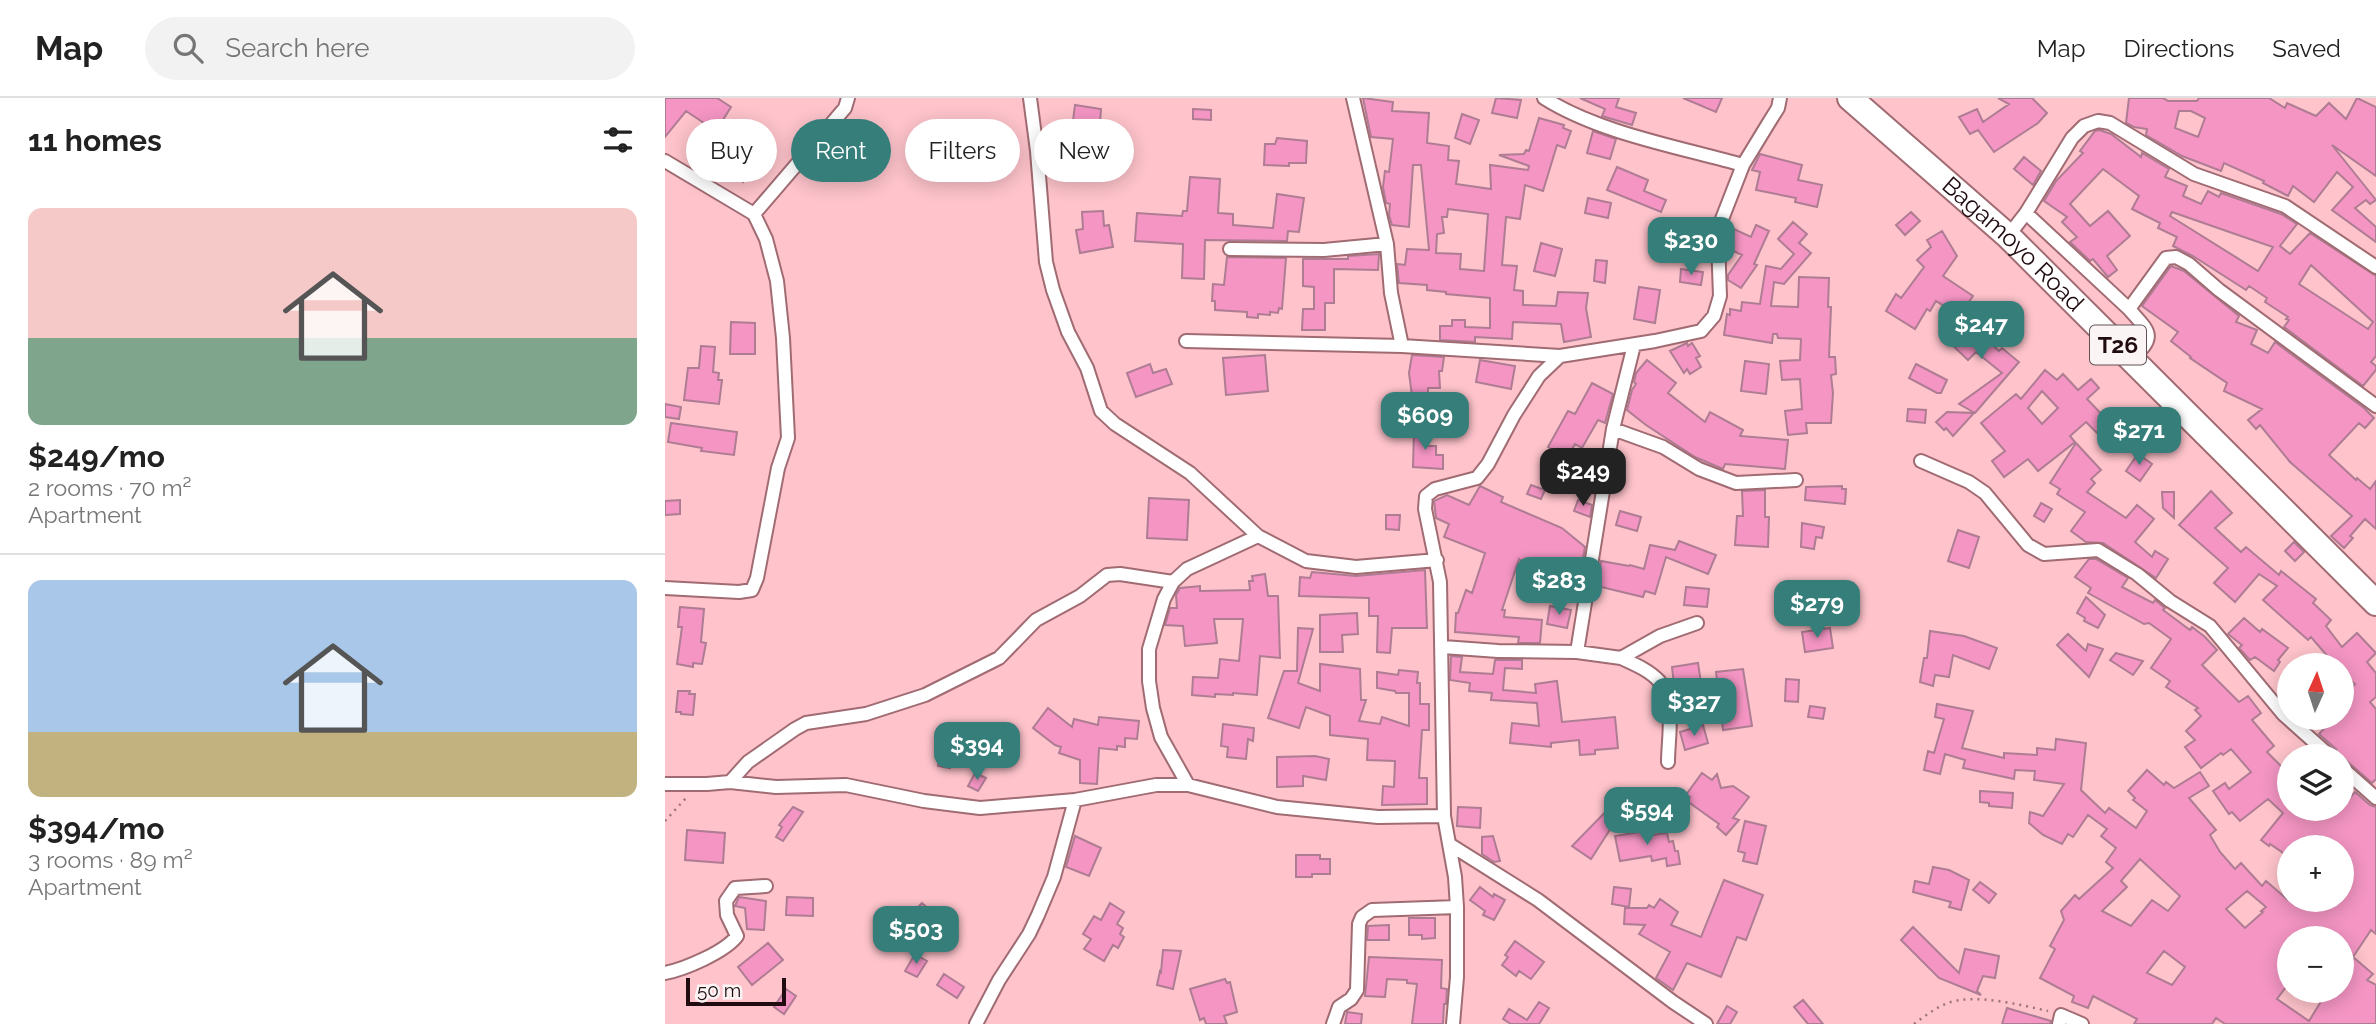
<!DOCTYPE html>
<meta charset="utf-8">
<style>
:root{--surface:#fff;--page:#f2f2f2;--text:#222;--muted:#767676;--line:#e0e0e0;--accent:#367e7a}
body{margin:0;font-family:Raleway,sans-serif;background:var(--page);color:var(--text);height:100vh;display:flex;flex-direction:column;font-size:26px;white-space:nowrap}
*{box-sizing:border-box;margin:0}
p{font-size:23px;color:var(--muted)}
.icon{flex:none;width:38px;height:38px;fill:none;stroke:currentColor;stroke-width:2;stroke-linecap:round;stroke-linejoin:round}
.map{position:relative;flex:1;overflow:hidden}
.panel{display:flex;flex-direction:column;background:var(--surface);width:665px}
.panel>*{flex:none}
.guide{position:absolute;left:21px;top:21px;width:665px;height:63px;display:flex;gap:14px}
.needle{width:46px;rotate:3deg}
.buttons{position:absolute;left:1612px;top:555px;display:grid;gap:14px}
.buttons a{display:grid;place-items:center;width:77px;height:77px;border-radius:50%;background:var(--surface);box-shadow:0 4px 18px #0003;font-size:35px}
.scale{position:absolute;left:21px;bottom:18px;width:100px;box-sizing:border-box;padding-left:7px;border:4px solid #200c10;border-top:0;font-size:19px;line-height:24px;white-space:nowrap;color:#200c10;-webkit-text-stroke:5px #fbf4f5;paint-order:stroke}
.price{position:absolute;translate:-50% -60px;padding:0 16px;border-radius:14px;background:var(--accent);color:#fff;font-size:23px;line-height:46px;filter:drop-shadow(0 2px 4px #0008)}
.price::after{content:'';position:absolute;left:50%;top:42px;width:21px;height:16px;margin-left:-10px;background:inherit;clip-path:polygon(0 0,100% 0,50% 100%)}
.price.on{background:#222;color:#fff}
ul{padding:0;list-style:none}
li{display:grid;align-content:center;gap:14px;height:371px;padding:0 28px}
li+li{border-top:2px solid var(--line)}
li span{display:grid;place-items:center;height:217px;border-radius:14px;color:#555}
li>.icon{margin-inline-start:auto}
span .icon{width:126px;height:126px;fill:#fffc;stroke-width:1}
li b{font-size:30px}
h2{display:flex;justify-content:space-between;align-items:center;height:84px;padding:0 28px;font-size:30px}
.pill{padding:0 24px;border-radius:32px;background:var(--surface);box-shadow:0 4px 18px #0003;font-size:24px;line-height:63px}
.pill.on{background:var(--accent);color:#fff}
header{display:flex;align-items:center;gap:42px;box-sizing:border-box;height:98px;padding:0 35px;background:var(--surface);border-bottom:2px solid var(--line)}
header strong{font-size:33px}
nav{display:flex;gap:38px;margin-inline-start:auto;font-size:24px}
.search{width:490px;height:63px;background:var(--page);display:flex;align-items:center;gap:18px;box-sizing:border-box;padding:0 24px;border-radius:38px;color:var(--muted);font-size:26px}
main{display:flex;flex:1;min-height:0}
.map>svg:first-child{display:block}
</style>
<header>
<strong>Map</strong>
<div class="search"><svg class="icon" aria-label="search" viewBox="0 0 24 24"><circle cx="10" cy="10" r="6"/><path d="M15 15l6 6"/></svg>Search here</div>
<nav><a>Map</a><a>Directions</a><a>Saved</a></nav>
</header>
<main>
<section class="panel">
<h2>11 homes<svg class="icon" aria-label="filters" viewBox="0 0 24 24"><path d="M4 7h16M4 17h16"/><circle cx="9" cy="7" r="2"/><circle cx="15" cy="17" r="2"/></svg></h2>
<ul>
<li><span style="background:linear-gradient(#f6c9c9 60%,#7fa58c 0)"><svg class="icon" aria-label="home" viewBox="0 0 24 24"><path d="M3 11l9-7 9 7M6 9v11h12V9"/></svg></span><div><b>$249/mo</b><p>2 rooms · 70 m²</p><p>Apartment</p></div></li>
<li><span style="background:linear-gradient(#a9c7e8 70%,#c2b280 0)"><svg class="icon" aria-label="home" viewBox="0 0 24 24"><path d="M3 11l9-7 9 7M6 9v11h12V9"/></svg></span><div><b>$394/mo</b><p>3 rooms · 89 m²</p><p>Apartment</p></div></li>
</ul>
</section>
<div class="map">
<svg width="1711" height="926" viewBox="0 0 1711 926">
<rect width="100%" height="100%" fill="#fec3cb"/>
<path fill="#f495c3" stroke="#ae7c93" stroke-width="2" fill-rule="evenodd" d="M0 0H52L66 9 51 33 21 13 0 39Z
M698 0 728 4 727 13 764 15 762 45 784 48 783 62 794 63 791 86 826 91 825 67 863 72 864 68 834 57 859 56 861 52 864 53 874 20 899 27 898 30 906 33 900 50 892 47 878 93 860 87 855 121 841 119 837 167 852 168 849 192 858 193V207L891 208 893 194 923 195 921 210 926 239 899 244 896 226 848 224 847 241 810 239V244L775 242V228H787V222H800V229L825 230V200L781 196V194L762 192V187L734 185 732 166 740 167 742 151 764 152 756 67H748L744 129 727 127 724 117 725 106 721 105 718 89 720 73 724 74 728 41 706 39ZM783 111 823 116 819 173 795 171 796 156 771 155 772 136 779 135 777 119H782Z
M831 0 856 2 852 20 827 15Z
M915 0H954L951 9 971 15 967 27 937 18 940 11Z
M1018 0H1057L1051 14Z
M1333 0H1367L1382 15 1373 25 1329 54 1313 32 1305 36 1294 19 1312 11 1318 24 1344 6Z
M1464 0H1498L1503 3H1532L1534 0H1604L1620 10 1622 5 1651 18 1664 5 1681 21 1692 0 1711 9V78L1667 47 1711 102 1705 106 1701 102 1690 110 1711 129V144L1667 112 1688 89 1672 74 1649 104 1628 88 1623 98 1598 85 1599 83 1559 65 1556 73 1517 58 1481 37 1482 31 1469 29 1461 25ZM1514 13H1526L1540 20 1533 39 1510 30Z
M410 7 436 11 435 26 408 23Z
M528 11 546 12V22L528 21Z
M797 16 814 22 805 46 790 40Z
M84 28 103 42 97 49 109 58 98 73 90 67 78 84 60 71 77 48 72 44Z
M1434 32 1446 36 1476 59 1477 55 1504 71 1500 79 1522 88 1518 98 1536 106 1543 93 1554 99 1556 95 1616 116 1632 126 1615 148 1625 156 1645 135 1711 178V258L1706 264 1711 268V272L1698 288 1619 229 1624 222 1621 221 1623 219 1600 204 1602 200 1584 188 1581 192 1528 158 1508 148 1512 139 1493 130 1495 125 1467 111 1474 98 1438 71 1405 106 1425 128 1443 113 1465 138 1442 158 1452 172 1443 179 1428 161 1425 163 1405 144 1412 139 1397 124 1402 119 1379 103 1391 83 1418 55 1415 53 1430 33ZM1507 114 1573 137 1608 149 1593 173 1505 118ZM1646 167 1708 224 1703 231 1634 186Z
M928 33 951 41 945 61 922 55Z
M612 40 642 43 641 65H624V68L599 67 600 46H610Z
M1095 56 1137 67 1133 82 1157 87 1152 109 1130 104 1131 100 1091 92 1095 74 1087 72Z
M1359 59 1376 73 1368 87 1349 71Z
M952 69 983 82 979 93 1001 102 996 114 942 92Z
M525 79 555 81 553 115 568 116V127L608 130 612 96 639 100 634 134 623 133 622 143 540 142 539 181 517 180 518 146 470 143 472 115 517 118 518 113H522Z
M923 100 946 105 943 120 920 115Z
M438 113 439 128 444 127 448 149 415 155 411 132 418 131 417 114Z
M1246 114 1255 123 1240 137 1231 127Z
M1128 124 1142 136 1134 145 1146 155 1119 186 1109 184 1106 208 1133 209 1134 179 1164 180 1163 209H1166L1164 259H1170L1171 276 1166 277 1168 295 1166 325H1141L1142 335 1123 337 1120 313 1137 311 1135 281 1117 282 1115 263 1135 262 1136 241 1113 240 1112 236H1108L1107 245 1059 237 1062 216 1065 217V211L1076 213 1077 204 1095 206 1101 168 1116 171 1129 156 1113 141Z
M1091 127 1104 133 1089 166 1092 167 1076 190 1063 182V177L1077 157 1062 150V147L1069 131 1086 139Z
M1277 133 1292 158 1278 178 1308 198 1294 218 1271 203 1265 213 1262 211 1250 231 1221 213 1231 196 1236 200 1259 169 1252 162 1266 149 1262 142Z
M876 145 897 151 890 178 869 173Z
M714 156 713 172 669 171V205H660V232H637L638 211H649V189L638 188V161H683V158Z
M562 159 621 160 617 211 614 210 613 215 605 214V217L593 216V220L582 219V214L550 212V203H547L548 186 559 187Z
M931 162 942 163 940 185 929 183Z
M1506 168 1519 173 1574 218 1571 224 1592 232 1586 246 1603 255 1610 244 1699 310 1709 320 1700 330 1694 325 1664 357 1691 382 1692 380 1705 391 1711 383V431L1700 421 1685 438 1688 440 1679 450 1666 438 1687 418 1625 364 1595 327 1591 331 1583 322 1597 311 1559 293 1562 285 1525 260 1526 259 1506 243 1513 234 1477 208Z
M1016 171 1038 174 1036 187 1015 184Z
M974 189 995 192 990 225 969 221Z
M1300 221 1334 253 1337 250 1354 264 1310 315 1294 306 1337 275 1311 254 1303 262 1281 241Z
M66 224 90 225V256H65Z
M1022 245 1023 248 1027 245 1035 258 1031 260 1036 269 1025 276 1022 271 1019 275 1005 253Z
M36 248 50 249 48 274 54 275 53 282H57L54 306 19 302 23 270H34Z
M600 257 603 293 561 297 558 260Z
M747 257 779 259 777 273H774L775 290H763V297L747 298 744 275Z
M815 262 850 268 846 291 811 284Z
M982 262 1011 285 1003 295 1040 324 1045 314 1078 332 1075 338 1123 342 1120 371 1060 366 1058 371 1030 359 981 327 962 312 967 292 971 286 969 284 971 275Z
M1080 263 1104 266 1101 296 1076 293Z
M485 266 488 275 501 271 507 286 471 299 462 275Z
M1251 266 1282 282 1276 295H1272L1244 280Z
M1380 272 1392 282 1398 276 1413 292 1426 281 1434 290 1422 301 1443 323 1432 335 1421 324 1405 338 1410 344 1373 373 1363 361 1339 379 1327 363 1340 353 1316 325 1351 296 1356 301ZM1377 293 1393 310 1377 326 1363 310Z
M927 285 948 296 940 325 933 322 917 350 910 346 902 360 883 349 903 313 910 316Z
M0 306 16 309 14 321 0 319Z
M1243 311 1261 312 1260 325 1242 323Z
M1282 314 1309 315 1288 338 1281 330 1279 332 1271 324Z
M6 325 72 334 69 357 36 353 37 350 3 344Z
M749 332H764L763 348H771V357H778V371L748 369Z
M1411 345 1436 372 1426 381 1430 385 1422 394 1461 420 1472 407 1489 421 1470 444 1487 459 1490 453 1503 461 1491 480 1438 445 1421 444 1406 433 1420 414 1392 396 1395 391 1385 385Z
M1473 356 1487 366 1475 383 1461 373Z
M866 387 880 392 876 401 862 396Z
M815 388 838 399 836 404 897 430 920 449 914 485 903 502 854 461 837 512H840L839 519 877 522 875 545H853L854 539 790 534 791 515H793L801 492 807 495 820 455 779 439 784 426 771 420 769 403 782 397 804 407Z
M1177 388V391H1181L1180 406 1140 402 1141 389Z
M1100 392V419H1104L1103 449 1070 447 1072 418H1078L1077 393Z
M1546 393 1567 415 1550 430 1576 454 1581 449 1614 477 1616 473 1651 501 1648 505 1666 522 1661 528 1677 549 1692 535 1711 555 1702 564 1711 575V599L1705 604 1711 611V681L1707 685 1676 658H1674L1671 651 1654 636 1669 620H1676V592L1681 596 1690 586 1676 574V567H1670L1646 539 1643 542 1598 502 1612 488 1594 476 1570 504 1549 485 1563 470 1514 427Z
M1497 394H1509V420L1498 410Z
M484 400 524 402 522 442 482 440Z
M15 402V416L0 417V403Z
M913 402 927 407 925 419 909 413Z
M1376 405 1387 411 1379 424 1369 418Z
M955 413 976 419 972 433 951 427Z
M721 417H735L734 432 721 431Z
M1137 425 1159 429 1157 440 1151 439 1149 451 1136 449Z
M1293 432 1314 439 1304 470 1283 463Z
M1014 443 1051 457 1043 476 1001 459 990 496 980 493 978 499 932 488 936 463 964 468 965 467 979 471 985 447 1010 452Z
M1629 444 1639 454 1630 463 1620 453Z
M1424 461H1431L1463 480 1457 489 1488 505 1490 502 1500 510 1498 512 1525 532 1527 529 1540 539 1552 552 1537 567 1574 604 1583 598 1596 615 1587 622 1609 648 1602 654 1624 676V710H1654L1664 717 1669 712 1671 714 1676 710 1690 694 1705 707 1711 709V836L1706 832 1688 859 1708 876 1702 882 1711 887V926H1560L1551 920 1547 926H1469L1472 921 1428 898 1423 910 1407 904 1409 898 1375 880 1390 851 1385 848 1399 822 1396 813 1410 797 1414 801 1448 770 1441 764 1451 750 1436 738 1442 731 1423 717 1408 739 1403 736 1397 746 1378 737 1364 725 1365 714 1378 718 1399 686 1369 682 1370 673 1350 672 1349 681 1298 670 1300 662 1280 656 1275 676 1259 672 1263 653 1269 655 1279 621 1270 619 1272 606 1308 613 1297 650 1339 660V655L1372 657V650L1390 652 1391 641 1421 645 1416 692 1440 715 1444 710 1471 730 1482 713 1468 702 1470 700 1463 693 1482 672 1499 687 1501 684 1509 690 1535 674 1544 688 1524 700 1551 732 1545 737 1555 754 1570 771 1576 765 1597 788 1601 783 1623 802H1676V749H1668L1655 738 1647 749H1624V759L1605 746 1604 748 1596 742 1618 715 1603 701 1575 723 1567 714 1564 716 1548 693 1560 685 1564 691 1586 674 1566 651 1558 657 1556 655 1536 670 1520 649 1530 642 1521 633 1536 618 1530 612 1533 610 1501 589 1505 583 1486 570 1506 541 1484 525 1479 526 1423 495 1426 490 1410 479ZM1475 761 1515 798 1503 813 1487 802 1466 828 1437 813 1462 789 1456 783ZM1582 793 1601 809 1596 813 1598 814 1580 830 1561 811ZM1624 840H1676V892H1663L1644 923 1612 901 1624 885ZM1499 853 1520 869 1507 887 1482 875Z
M760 472 762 530H727L725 555 712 554 713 518H704V500L634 498 635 479 645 480 647 474 691 478Z
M600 476 603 498H613L615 560 595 558 592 597 568 595V597L550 596V599L527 597 528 579 553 580 555 561 574 563 578 521H549L552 545 520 548 518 528 500 527 505 510H512L511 497 515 490 535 488V493L585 492 584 483H588L587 478Z
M1021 489 1044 491 1042 509 1019 507Z
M1421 499 1440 517 1433 530 1419 523 1420 520 1412 515Z
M885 508 906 512 902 530 882 526Z
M15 509 39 511 36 544 41 545 37 566 28 565V569L12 566 17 529H13Z
M692 515 693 536 677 537 678 554H655V517Z
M1579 520 1595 534 1597 531 1623 550 1613 562 1615 564 1609 573 1590 559 1585 562 1574 550 1577 547 1563 536Z
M633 530 648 531 633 585 655 593V566L695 571 696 602H701L694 623 715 626 717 619 744 628V595H731L730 593 712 590V574L733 577 734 572 753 574 752 585H755V606H764V632H757L754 680H762V706L717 707 718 688 729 689 730 663 702 662 703 641 665 637V618L641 609 634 630 603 620 619 573H632Z
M1165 530 1168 550 1140 554 1137 534Z
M1265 533 1299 538 1332 550 1324 571 1288 557 1284 579 1270 577 1268 588 1255 584 1259 560H1262Z
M1403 536 1421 553 1423 546 1438 551 1424 579 1392 547Z
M1451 555 1478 563 1468 577 1445 562Z
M786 558 797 559 795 574 828 576 830 562H857V571L840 570 838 592 871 595 870 586 892 583 897 624 950 619 953 650 930 652V656L915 657 914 642 886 645V649L845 645 847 625 874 628 872 605 826 602 827 595 804 593 805 585 785 582Z
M1033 565 1036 585 1009 587 1007 569Z
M1078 571 1087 628 1058 632 1051 574Z
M1121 581 1134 582 1133 604 1120 603Z
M13 593H25L24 596H30L28 617 16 616V614H11Z
M1145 608 1160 610 1158 621 1143 619Z
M383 610 407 629 409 621 433 627 434 619 474 623 472 641 460 640V649L452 648V652L434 650 432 686 415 685V662L394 655 396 649 390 647 368 630Z
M558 626 589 630 588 643 583 641 581 661 562 659 563 649 556 648Z
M1038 627 1043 645 1020 652 1015 634Z
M275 652 288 654 285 670 273 668Z
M650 658 664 661 661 682 638 678V688L612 689V659Z
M310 675 321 680 313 693 303 688Z
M1037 675 1047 682 1052 676 1056 690 1068 688 1084 699 1068 720 1074 722 1061 737 1052 729 1054 726 1022 703 1025 699 1021 697Z
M1315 693 1348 695 1347 710 1324 708V705L1315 704Z
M959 695 972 707 949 731 948 727 926 761 907 748Z
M128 709 138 714 118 743 111 739 117 729 114 727Z
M793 709 816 710 815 730 792 728Z
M1080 723 1101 728 1092 766 1078 763 1080 755 1073 753Z
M22 732 60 735 58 765 20 762Z
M987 732 988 737 1002 735 1004 744 1008 743 1010 753H1013L1015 766 1002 768 1001 760 987 763 986 758 955 763 950 738Z
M410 738 436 750 424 778 401 769Z
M828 738 835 763 829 764 817 756V739Z
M631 757H655V761H665V776H647V779H631Z
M1268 769 1284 772 1304 782 1296 812 1284 809 1286 804 1248 794 1250 783 1264 786Z
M1059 782 1098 797 1081 842 1072 839 1056 879 1022 865 1008 892 991 880 1005 854 974 836 980 827 959 826 960 810H982L984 807 989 810 995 801 1013 814 1006 827 1036 839Z
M1315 784 1331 796 1324 805 1308 792Z
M815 789 828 799 829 796 840 802 829 822 818 817 820 813 805 802Z
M949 789 966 791 964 809 947 806Z
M74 799 101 803 99 832 82 831 80 810 70 808Z
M122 799 148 800V818L121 817Z
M257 805 278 824 260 843 239 824Z
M445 805 459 814 452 826 458 830 455 836 459 839 453 850 448 847 439 863 419 851 426 841 418 836 429 818 436 822Z
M744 820H770V840L757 841V837H744Z
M724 827V842H702L703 828Z
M1248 829 1294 875 1300 851 1334 858 1330 880 1318 878 1312 893 1316 897 1274 880 1236 842Z
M850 843 879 864 866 881 854 873 851 878 837 867 843 859 840 857Z
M103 845 118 862 87 887 73 869Z
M498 852 516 853 508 891 492 887 495 873 496 874Z
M250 856 262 863 252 879 240 873Z
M704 859 777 862 776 890 782 891 781 906H779L778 926H747L752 886 742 885V882L722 881 720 899 700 898Z
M279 876 299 889 292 900 272 887Z
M560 881 562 885 565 884 572 914 559 918 562 926H541L539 920 535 922 525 891Z
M121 891 131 898 119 916 109 909Z
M1138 902 1158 926H1143L1129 909Z
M874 904 884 910 874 926H846L838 921 844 911 862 922Z
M1062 908 1072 914 1065 926H1052Z
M1342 910 1386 923 1385 926H1337Z
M682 914 697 916 696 926H680Z"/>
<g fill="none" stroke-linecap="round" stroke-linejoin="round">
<g stroke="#a06b72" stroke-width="16">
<path id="street" d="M365 0 372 53 381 164 388 192 403 234 422 270 436 313 450 326 525 375 593 438 641 463 691 469 772 462
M688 0 722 146 726 195 737 248
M879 0C934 35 1014 49 1078 67
M0 63 89 116 101 141 112 183 118 240 123 340 113 370 92 480 87 492 74 494 0 490
M1361 115 1464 211
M89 116 180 10 183 0
M1343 138 1361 115 1407 40 1419 28 1433 23 1445 25 1529 76 1620 108 1711 169
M565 151 659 152 722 146
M521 243 737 248 895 258
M1466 261C1493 238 1484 234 1464 211L1501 160 1511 159 1524 166 1554 192 1711 308
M948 331 998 349 1034 371 1071 385 1131 382
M1256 363 1304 384 1320 395 1363 447 1379 456 1433 452 1472 476 1505 503 1545 528 1618 616 1665 658
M778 549 833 553 912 554 956 560 995 538 1032 525
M912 554 948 331 969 247
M956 560C969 566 984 572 994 583 1011 602 1003 640 1003 664
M1676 669 1711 700
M65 684 83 664 130 631 141 625 201 616 260 597 334 560 371 522 415 498 442 477 455 476 508 484
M0 686H42L65 684 111 689 181 687 259 703 315 710 410 702 491 687H523L612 709 713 719 779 718
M523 687 496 639 488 610 484 583V551L499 501 508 484 522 471 593 438
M784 746 873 802 1008 904 1041 926
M0 875C20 871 60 854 72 838L62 817 61 803 70 790 101 788
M311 926 334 882 364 836 373 817 389 779 410 702
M668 926 674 909 686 901 692 892 694 826 697 819 707 812 792 809
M788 926 792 879V809L790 779 779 718 775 484 760 411 761 398 770 391 812 380 823 366 849 317 874 278 895 258 990 243 1036 233 1049 218 1055 198 1053 142 1057 121 1078 67 1103 26 1113 10 1115 0
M1394 926 1396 917 1417 926"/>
</g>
<g stroke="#a06b72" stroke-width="28">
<g id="highway">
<path id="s1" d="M1185 0 1343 138 1711 505"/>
</g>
</g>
<path stroke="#9e747b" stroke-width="2.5" stroke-dasharray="2 5" stroke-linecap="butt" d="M0 723 21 700
M1249 926C1260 918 1270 910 1283 905 1309 895 1356 907 1383 913"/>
<use href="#street" stroke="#fff" stroke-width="12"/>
<use href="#highway" stroke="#fff" stroke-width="24"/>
</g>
<g text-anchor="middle" stroke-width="5" stroke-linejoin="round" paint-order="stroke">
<rect fill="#fbf4f5" stroke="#625255" stroke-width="2" x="1425" y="227.5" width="56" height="39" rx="5"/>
<g font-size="23" font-weight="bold" fill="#200c10">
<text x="1453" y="255">T26</text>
</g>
<g font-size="24" fill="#200c10" stroke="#fbf4f5">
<text dy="8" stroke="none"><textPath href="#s1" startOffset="219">Bagamoyo Road</textPath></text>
</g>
</g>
</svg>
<div class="buttons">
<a><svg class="needle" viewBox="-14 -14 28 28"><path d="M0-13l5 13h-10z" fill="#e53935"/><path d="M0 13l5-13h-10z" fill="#767676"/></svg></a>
<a><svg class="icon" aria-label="layers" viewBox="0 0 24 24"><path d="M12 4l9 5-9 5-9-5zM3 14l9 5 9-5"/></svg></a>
<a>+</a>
<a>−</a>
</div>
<div class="scale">50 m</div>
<b class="price" style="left:1026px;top:179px">$230</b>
<b class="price" style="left:1316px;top:263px">$247</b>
<b class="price" style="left:760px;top:354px">$609</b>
<b class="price" style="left:1474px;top:369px">$271</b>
<b class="price on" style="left:918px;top:410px">$249</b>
<b class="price" style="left:894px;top:519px">$283</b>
<b class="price" style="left:1152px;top:542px">$279</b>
<b class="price" style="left:1029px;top:640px">$327</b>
<b class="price" style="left:312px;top:684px">$394</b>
<b class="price" style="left:982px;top:749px">$594</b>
<b class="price" style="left:251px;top:868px">$503</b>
<div class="guide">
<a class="pill">Buy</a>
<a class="pill on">Rent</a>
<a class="pill">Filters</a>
<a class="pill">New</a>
</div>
</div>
</main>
